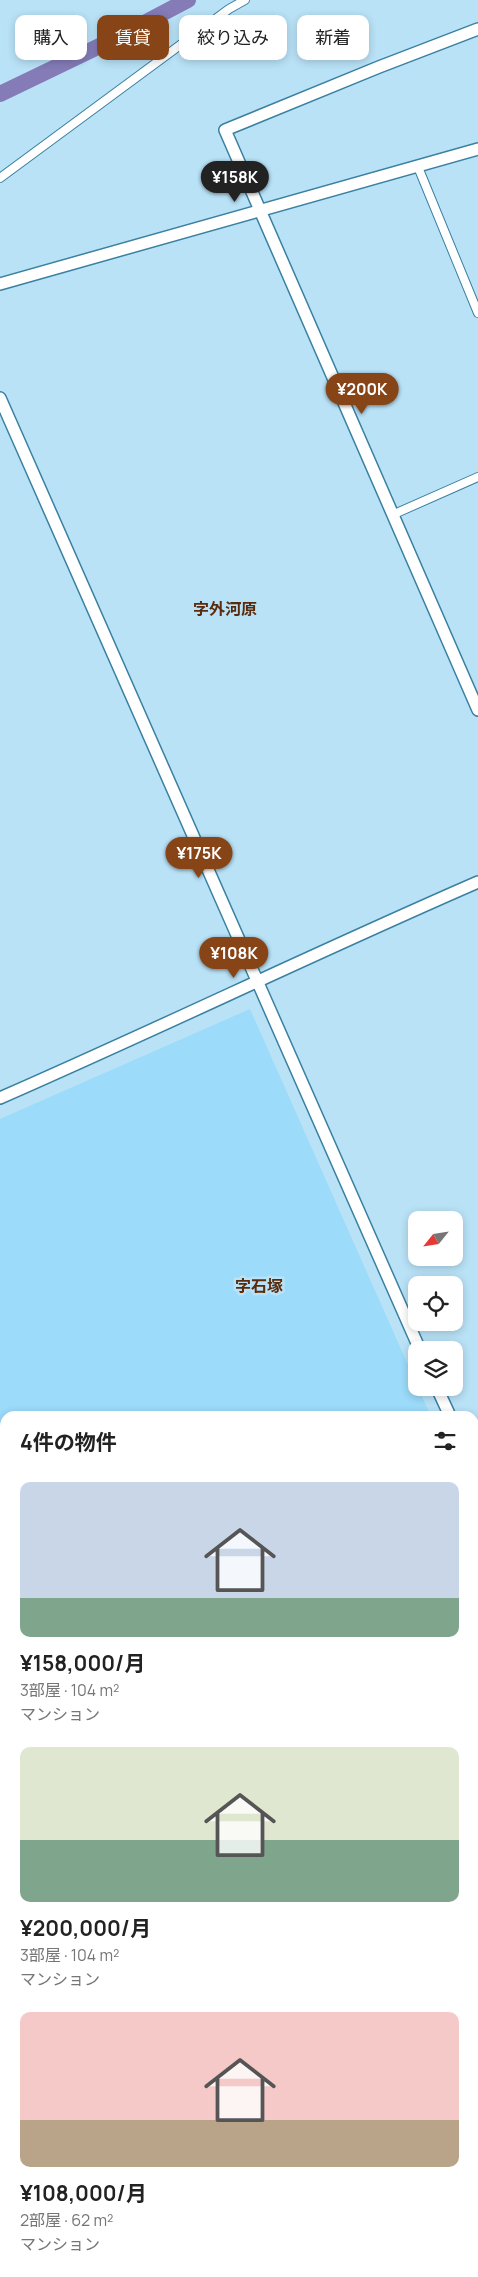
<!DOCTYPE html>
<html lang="ja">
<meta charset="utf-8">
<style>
:root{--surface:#fff;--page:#f2f2f2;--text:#222;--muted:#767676;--accent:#874417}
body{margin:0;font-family:Manrope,"Noto Sans JP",sans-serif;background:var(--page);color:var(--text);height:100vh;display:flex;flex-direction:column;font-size:19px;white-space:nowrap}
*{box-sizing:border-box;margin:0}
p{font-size:16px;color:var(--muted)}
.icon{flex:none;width:28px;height:28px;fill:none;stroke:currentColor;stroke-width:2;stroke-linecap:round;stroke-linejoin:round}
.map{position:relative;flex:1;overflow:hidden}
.details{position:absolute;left:0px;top:1411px;width:479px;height:866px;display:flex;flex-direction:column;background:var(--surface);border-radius:15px 15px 0 0;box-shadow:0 2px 8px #0003}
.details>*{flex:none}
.guide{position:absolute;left:15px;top:15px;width:449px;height:45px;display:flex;gap:10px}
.needle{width:32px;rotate:240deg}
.controls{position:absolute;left:408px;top:1211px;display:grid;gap:10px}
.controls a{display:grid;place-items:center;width:55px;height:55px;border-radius:10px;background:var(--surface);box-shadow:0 2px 8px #0003;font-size:25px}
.price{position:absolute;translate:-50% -42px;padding:0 11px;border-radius:18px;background:var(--accent);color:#fff;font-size:16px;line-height:32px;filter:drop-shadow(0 1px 2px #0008)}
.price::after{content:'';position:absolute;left:50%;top:30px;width:15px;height:11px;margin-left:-8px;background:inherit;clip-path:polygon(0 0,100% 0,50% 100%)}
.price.selected{background:#222;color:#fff}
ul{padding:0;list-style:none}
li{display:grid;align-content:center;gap:10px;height:265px;padding:0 20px}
li span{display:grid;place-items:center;height:155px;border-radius:10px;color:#555}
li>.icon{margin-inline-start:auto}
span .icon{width:90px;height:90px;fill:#fffc;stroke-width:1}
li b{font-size:21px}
h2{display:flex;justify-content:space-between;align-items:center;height:60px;padding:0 20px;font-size:21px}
.chip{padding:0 18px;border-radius:10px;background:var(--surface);box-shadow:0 2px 8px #0003;font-size:18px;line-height:45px}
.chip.selected{background:var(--accent);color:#fff}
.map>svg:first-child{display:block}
</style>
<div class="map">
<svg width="478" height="2277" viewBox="0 0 478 2277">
<rect width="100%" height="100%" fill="#b9e2f7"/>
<path fill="#9cdbfa" d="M250 1009 416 1383V1388H418L431 1416H5V1484L0 1483V1119Z
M475 1926 478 1927V2068L474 2059Z"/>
<path fill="#847bb7" d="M0 1619 5 1620V1733L0 1731Z
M474 1763 478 1764V1863L474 1862Z"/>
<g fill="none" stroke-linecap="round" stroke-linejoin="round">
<path stroke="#847bb7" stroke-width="2.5" d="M52 2272 60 2277"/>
<path stroke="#847bb7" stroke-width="16" d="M0 94 108 42 188 0"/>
<g stroke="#3a81a1" stroke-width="10">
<path id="street" d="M418 167 478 313
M0 178 229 9 245 0
M392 515 478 477
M0 1489 5 1490
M0 1532 5 1534
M474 1555 478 1554
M474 1637 478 1639
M0 1822 5 1823
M0 1937 5 1935
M0 1966 5 1977
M474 2066 478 2076
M0 2216 5 2218
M0 2271 5 2269
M44 2272 49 2277
M134 2272 136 2277
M302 2272 304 2277
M388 2272 390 2277
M357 2277 367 2272"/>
</g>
<g stroke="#3a81a1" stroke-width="14">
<path id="secondary" d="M478 29 379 67 225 130 478 710
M0 284 478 149
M0 398 420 1350
M0 1098C160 1028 317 952 478 882
M437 1388 450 1416
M474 1468 478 1477
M0 2095 5 2096
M474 2217 478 2218
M474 2265 478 2274"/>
</g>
<use href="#street" stroke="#fff" stroke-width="8"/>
<use href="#secondary" stroke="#fff" stroke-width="11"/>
</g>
<g text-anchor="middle" stroke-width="5" stroke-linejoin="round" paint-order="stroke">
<g font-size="16" font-weight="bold" fill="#5a2c0d" stroke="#b9e2f7">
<text x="225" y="615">字外河原</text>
<text x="259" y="1292">字石塚</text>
</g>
</g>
</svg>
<div class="controls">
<a><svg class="needle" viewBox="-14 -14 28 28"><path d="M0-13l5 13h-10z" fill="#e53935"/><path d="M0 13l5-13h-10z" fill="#767676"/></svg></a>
<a><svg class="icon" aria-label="locate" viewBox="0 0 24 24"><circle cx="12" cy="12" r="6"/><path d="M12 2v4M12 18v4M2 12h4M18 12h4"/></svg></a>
<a><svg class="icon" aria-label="layers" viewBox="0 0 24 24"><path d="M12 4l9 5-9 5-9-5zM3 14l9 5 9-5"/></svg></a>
</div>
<b class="price selected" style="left:235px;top:203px">¥158K</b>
<b class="price" style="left:362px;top:415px">¥200K</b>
<b class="price" style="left:199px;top:879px">¥175K</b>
<b class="price" style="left:234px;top:979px">¥108K</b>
<div class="guide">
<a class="chip">購入</a>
<a class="chip selected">賃貸</a>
<a class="chip">絞り込み</a>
<a class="chip">新着</a>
</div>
<section class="details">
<h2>4件の物件<svg class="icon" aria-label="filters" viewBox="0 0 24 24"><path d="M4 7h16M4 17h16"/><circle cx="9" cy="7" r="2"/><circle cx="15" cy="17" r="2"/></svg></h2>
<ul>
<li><span style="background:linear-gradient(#c9d6e8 75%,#7fa58c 0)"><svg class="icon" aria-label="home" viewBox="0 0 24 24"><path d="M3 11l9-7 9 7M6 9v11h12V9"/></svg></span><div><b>¥158,000/月</b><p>3部屋 · 104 m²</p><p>マンション</p></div></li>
<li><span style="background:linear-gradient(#dfe7d0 60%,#7fa58c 0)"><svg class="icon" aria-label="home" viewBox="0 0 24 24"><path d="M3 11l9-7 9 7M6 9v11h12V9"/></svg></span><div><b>¥200,000/月</b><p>3部屋 · 104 m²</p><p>マンション</p></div></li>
<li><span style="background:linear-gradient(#f6c9c9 70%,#b9a48a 0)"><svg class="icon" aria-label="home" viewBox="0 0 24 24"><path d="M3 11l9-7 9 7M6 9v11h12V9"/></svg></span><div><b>¥108,000/月</b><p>2部屋 · 62 m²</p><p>マンション</p></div></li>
</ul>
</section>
</div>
